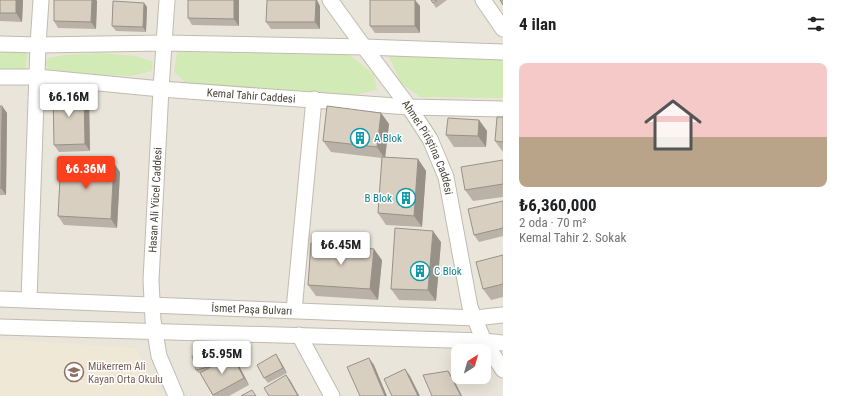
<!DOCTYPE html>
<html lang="tr">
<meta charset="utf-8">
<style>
:root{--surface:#fff;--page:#f2f2f2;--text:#202124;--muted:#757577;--line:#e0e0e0;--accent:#fc3f1d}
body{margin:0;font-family:"Roboto Condensed",sans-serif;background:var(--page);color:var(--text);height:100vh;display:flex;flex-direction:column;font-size:15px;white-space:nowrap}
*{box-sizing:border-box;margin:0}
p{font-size:13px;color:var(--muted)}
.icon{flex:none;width:22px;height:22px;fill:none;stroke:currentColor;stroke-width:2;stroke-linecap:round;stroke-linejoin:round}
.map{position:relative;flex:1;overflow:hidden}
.panel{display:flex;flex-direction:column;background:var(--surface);width:340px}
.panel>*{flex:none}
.needle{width:26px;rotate:37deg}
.fabs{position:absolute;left:451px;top:344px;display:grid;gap:8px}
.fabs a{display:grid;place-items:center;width:40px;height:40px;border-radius:8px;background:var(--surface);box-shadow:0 4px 16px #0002;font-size:20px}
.price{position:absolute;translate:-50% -34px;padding:0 9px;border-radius:4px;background:#fff;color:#222;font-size:13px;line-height:26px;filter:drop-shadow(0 1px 2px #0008)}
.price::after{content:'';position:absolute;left:50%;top:24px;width:12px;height:9px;margin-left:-6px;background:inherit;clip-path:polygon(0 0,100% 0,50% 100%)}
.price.on{background:var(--accent);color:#fff}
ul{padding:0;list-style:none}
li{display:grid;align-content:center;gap:8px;height:212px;padding:0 16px}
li+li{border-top:1px solid var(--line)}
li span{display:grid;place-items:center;height:124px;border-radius:8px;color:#555}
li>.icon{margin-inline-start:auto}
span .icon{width:72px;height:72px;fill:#fffc;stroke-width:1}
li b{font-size:17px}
h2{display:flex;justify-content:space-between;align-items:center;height:48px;padding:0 16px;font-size:17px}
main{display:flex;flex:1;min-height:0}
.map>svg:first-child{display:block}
</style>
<main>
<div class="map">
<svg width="503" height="396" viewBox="0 0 503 396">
<rect width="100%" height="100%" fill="#f6f3ec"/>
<path fill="#eae5da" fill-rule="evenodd" d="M0 0H503V396H0ZM458 351H484V377H458Z"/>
<path fill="#efe8d6" d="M0 339 136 348 161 396H0Z"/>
<path fill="#d2eab5" d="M0 50 27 51 26 72 0 71Z
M177 52 349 55 374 74 377 90 354 95 187 84 174 72Z
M99 53 136 56 153 62 152 71 131 76 49 72 45 64 48 58 64 55Z
M388 55H417L503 60V98L420 97 401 83Z"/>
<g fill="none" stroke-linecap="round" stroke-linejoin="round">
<g stroke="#c2bbae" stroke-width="17">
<g id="minor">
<path d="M167 0 161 89 151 280 153 320 159 356 176 396"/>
<path id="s1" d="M330 0 364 47 409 107 430 139 446 177 470 307 484 341 503 370"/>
<path d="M483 0 503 29"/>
<path d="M0 44 38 45 164 43 364 47 503 52"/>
<path id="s2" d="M0 77H37L161 89 409 107 503 109"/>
<path id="s3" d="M0 299 475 318 503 315"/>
<path d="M29 300 38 45 41 0"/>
<path d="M294 310 314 99"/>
<path d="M0 327 484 341 503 343"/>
<path d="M299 335 332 396"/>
</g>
</g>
<use href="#minor" stroke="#fff" stroke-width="15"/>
</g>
<path fill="#bab2a6" d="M0 0H23L22 22 0 21Z
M54 0H96L97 1 96 29 58 28 54 21Z
M188 0H239V26L192 25 188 18Z
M431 0H447L436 8Z
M144 3 147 7 146 32 116 31 112 26Z
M320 6V29H271L266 22Z
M420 6V33H375L370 26Z
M89 99 90 151 59 152 54 145Z
M0 106H2L7 113 6 195H0Z
M381 113 389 124 385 157 418 159 426 171 422 227 386 225 378 213 382 158 331 152 323 141Z
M503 117V152L495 141Z
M479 120 487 131 486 147H454L446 135Z
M503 160V197L473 201 465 190Z
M120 172 117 228 64 225 58 216Z
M503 201V236L479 242 474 235Z
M441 242 436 301 399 300 391 289Z
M503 255V297L491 300 483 289Z
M382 260 378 300 316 296 308 285Z
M206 355 209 368 237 362 249 385 229 396H213L200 373 202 372 198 373 196 370Z
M279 359 287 373 268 383 264 378Z"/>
<path fill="#979187" d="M16 0H23L22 22 16 13Z
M92 0H96L97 1 96 29 91 22Z
M234 0H239V26L234 19Z
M316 0H317L320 6V29L315 22Z
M415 0 420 6V33L415 26Z
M144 3 147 7 146 32 143 27Z
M84 92 89 99 90 151 85 144Z
M2 106 7 113 6 195 1 188Z
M381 113 389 124 385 159 377 147Z
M479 120 487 131 486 147 478 136Z
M418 159 426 171 422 227 414 216Z
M114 163 120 172 117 228 111 219Z
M433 231 441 242 436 301 428 290Z
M374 249 382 260 378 300 370 289Z
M204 353 206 355 210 370 208 367Z
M276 354 279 359 287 373 283 368Z
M232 355 237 362 249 385 244 378Z
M369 358 374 365 387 396H385Z
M405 369 410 376 420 396H418Z
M448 371 453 378 462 396H461Z
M286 375 290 380 299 396H298Z"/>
<path fill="#d8cfc1" stroke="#979187" d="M0 0H16V13H0Z
M54 0H92L91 22 54 21Z
M188 0H234V19L188 18Z
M267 0H316L315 22H266Z
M370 0H415V26H370Z
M431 0H437L433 3Z
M500 0H503V5Z
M113 1 144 3 143 27 112 26Z
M53 92H84L85 144 54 145Z
M0 106H2L1 188H0Z
M327 106 381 113 377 147 323 141Z
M497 117H503V142L495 141Z
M448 118 479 120 478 136 446 135Z
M382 157 418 159 414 216 378 213Z
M61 160 114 163 111 219 58 216Z
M503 160V184L465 190 461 167Z
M503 201V228L474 235 468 209Z
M395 228 433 231 428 290 391 289Z
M311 243 374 249 370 289 308 285Z
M503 255V284L483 289 476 262Z
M204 353 208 367 196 370 192 356Z
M276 354 283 368 264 378 257 365Z
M232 355 244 378 213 395 200 373Z
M369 358 385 396H360L347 367Z
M405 369 418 396H392L384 379Z
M448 371 461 396H432L423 375Z
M286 375 298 396H269L264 388Z
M252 390 256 396H241Z"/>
<defs>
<g id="building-ring" transform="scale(1)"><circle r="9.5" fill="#fff" stroke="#0f9aa8" stroke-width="1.5"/><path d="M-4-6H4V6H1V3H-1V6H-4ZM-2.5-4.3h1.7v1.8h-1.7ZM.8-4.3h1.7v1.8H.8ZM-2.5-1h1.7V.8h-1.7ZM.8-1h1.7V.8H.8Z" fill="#0f9aa8"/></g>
<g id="school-ring" transform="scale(1)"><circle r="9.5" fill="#fff" stroke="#8d6e63" stroke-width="1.5"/><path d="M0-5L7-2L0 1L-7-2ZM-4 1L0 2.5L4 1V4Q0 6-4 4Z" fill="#8d6e63"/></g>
</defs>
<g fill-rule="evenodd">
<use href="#building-ring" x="360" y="138"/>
<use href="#building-ring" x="406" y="198"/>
<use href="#building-ring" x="420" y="271"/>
<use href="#school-ring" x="74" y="372"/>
</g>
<g text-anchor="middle" stroke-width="3" stroke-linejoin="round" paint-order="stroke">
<g font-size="11" fill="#4b4439" stroke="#fff">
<text dy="4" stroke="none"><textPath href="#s2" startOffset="252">Kemal Tahir Caddesi</textPath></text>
<text dy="4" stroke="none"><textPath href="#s1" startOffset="178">Ahmet Piriştina Caddesi</textPath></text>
<text transform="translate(155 200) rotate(-87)" y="4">Hasan Ali Yücel Caddesi</text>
<text dy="4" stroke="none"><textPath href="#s3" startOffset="252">İsmet Paşa Bulvarı</textPath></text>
</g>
<g font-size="11" fill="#0d838f" stroke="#fff" text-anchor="start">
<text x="374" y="142">A Blok</text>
<text x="392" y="202" text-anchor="end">B Blok</text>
<text x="434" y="275">C Blok</text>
</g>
<g font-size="11" fill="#785e54" stroke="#fff" text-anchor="start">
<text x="88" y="370">Mükerrem Ali<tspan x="88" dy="13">Kayan Orta Okulu</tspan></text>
</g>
</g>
</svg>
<div class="fabs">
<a><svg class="needle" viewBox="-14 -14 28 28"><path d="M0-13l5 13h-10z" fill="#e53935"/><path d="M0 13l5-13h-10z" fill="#757577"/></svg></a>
</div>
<b class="price" style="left:69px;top:118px">₺6.16M</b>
<b class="price on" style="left:86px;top:190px">₺6.36M</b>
<b class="price" style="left:341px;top:266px">₺6.45M</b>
<b class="price" style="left:222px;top:375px">₺5.95M</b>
</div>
<section class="panel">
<h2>4 ilan<svg class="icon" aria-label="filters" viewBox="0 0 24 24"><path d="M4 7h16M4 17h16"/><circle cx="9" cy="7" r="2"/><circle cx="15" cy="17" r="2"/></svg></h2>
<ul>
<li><span style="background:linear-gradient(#f6c9c9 60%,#b9a48a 0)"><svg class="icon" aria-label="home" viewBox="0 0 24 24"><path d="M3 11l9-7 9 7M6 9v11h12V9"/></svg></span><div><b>₺6,360,000</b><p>2 oda · 70 m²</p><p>Kemal Tahir 2. Sokak</p></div></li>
</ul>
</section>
</main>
